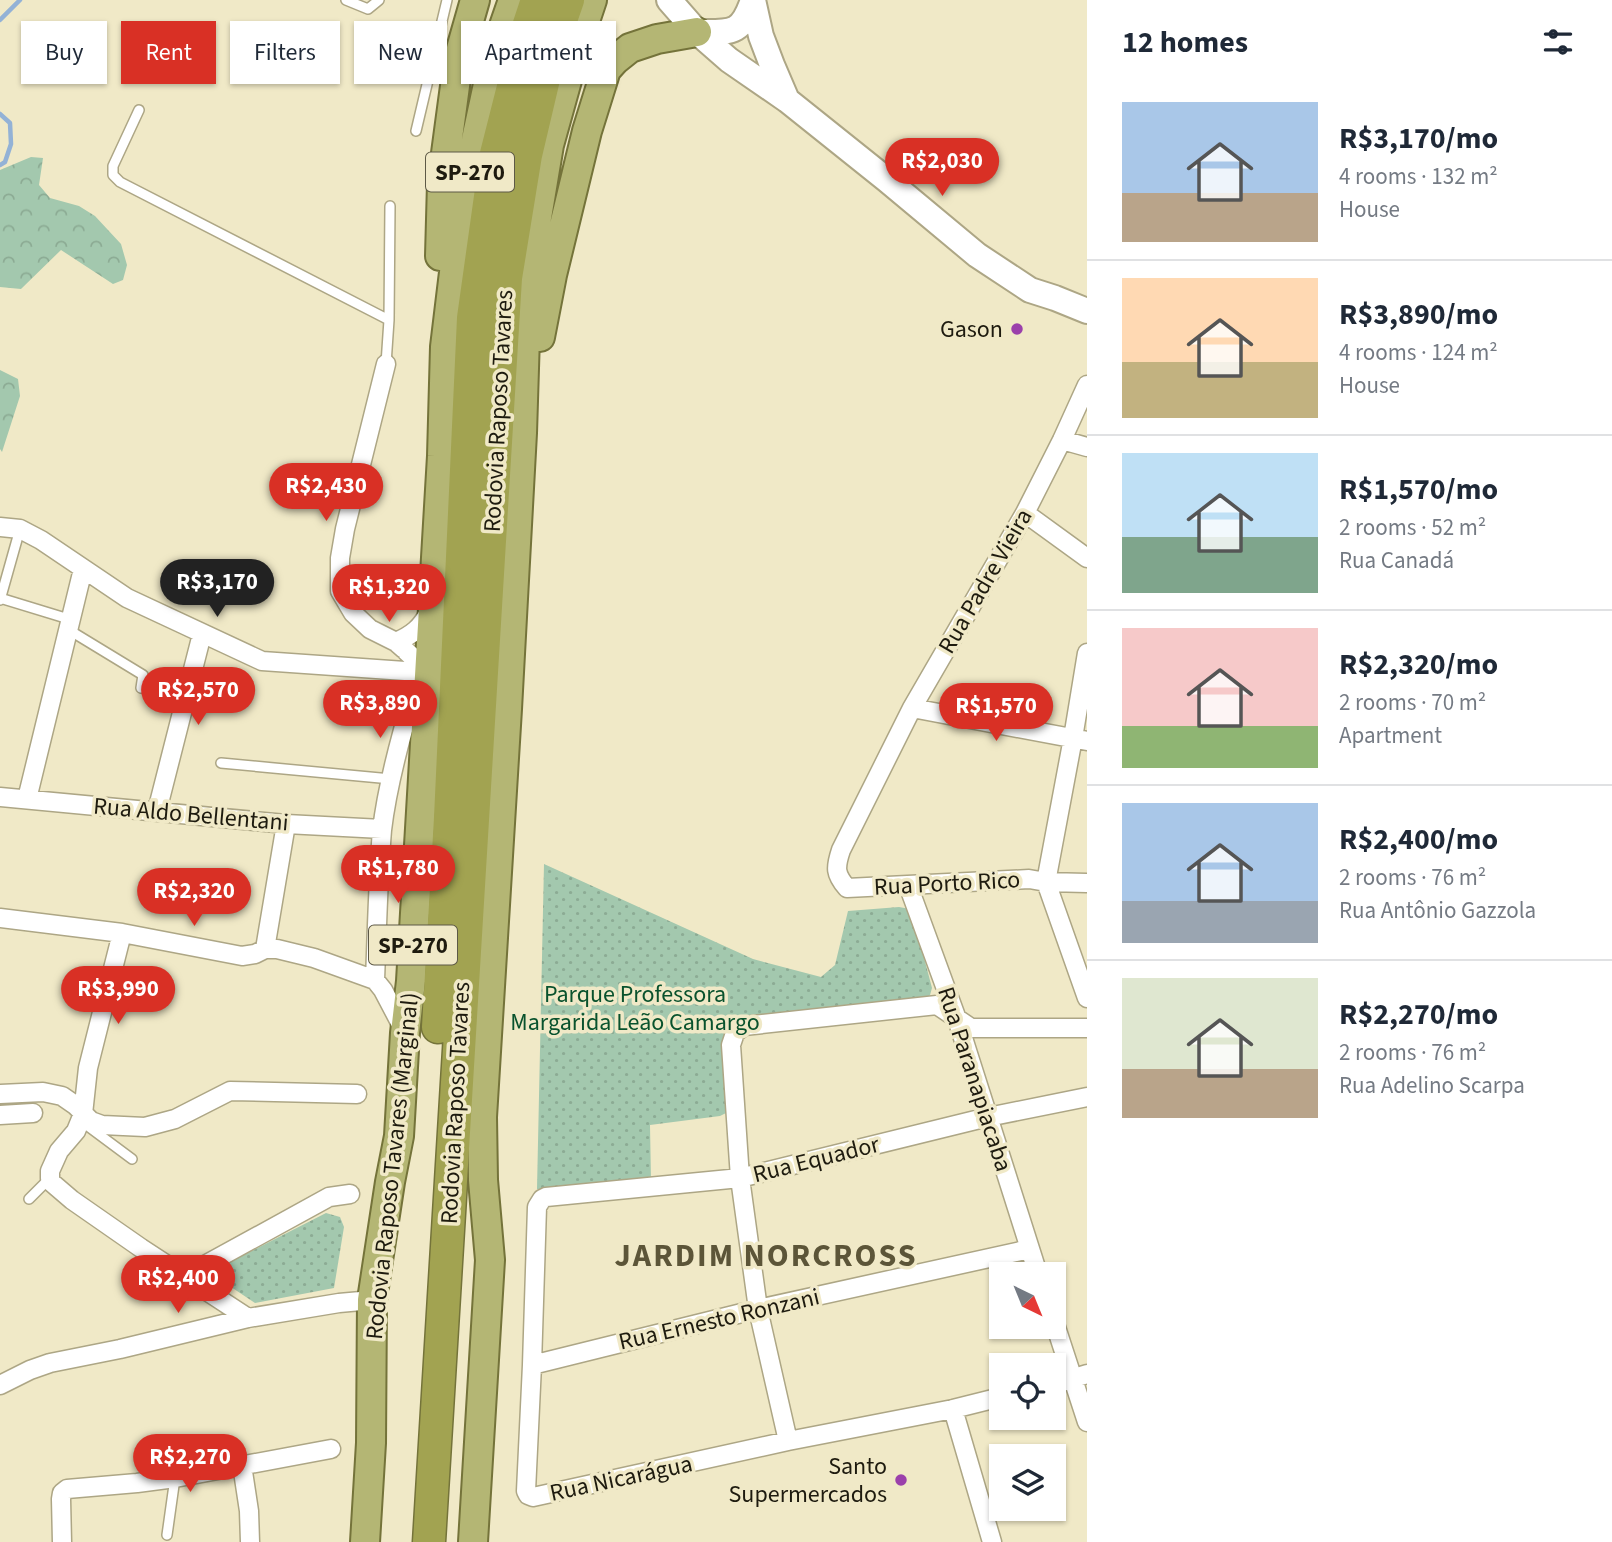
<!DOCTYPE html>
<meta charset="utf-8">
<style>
:root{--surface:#fff;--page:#f2f2f3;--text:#1f2937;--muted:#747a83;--line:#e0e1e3;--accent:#d93025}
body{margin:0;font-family:"Source Sans 3",sans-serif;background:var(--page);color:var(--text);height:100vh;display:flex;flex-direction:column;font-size:26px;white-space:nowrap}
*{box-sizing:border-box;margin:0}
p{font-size:23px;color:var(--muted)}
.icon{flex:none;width:38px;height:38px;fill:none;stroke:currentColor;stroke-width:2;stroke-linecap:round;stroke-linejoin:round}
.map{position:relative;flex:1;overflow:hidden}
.details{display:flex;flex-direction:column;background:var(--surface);width:525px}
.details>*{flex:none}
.hud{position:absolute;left:21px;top:21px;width:665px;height:63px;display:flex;gap:14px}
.needle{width:46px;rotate:137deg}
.tools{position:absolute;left:989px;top:1262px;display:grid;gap:14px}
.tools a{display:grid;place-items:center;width:77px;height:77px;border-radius:0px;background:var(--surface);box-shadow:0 2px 5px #0004;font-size:35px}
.price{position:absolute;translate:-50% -60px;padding:0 16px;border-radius:24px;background:var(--accent);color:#fff;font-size:23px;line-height:46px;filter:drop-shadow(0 2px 4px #0008)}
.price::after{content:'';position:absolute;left:50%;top:42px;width:21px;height:16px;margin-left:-10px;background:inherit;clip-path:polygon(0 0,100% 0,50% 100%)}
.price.current{background:#222;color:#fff}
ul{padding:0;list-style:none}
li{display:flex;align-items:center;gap:21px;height:175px;padding:0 35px}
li+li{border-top:2px solid var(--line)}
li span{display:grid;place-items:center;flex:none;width:196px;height:140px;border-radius:0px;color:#555}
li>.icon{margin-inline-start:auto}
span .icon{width:84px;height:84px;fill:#fffc;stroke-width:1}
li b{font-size:30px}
h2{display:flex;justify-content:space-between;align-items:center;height:84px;padding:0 35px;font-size:30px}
.tag{padding:0 24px;border-radius:0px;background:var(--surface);box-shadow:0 2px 5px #0004;font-size:24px;line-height:63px}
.tag.current{background:var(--accent);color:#fff}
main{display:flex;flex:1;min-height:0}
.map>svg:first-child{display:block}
</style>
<main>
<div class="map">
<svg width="1087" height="1542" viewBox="0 0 1087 1542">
<defs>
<pattern id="grass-dots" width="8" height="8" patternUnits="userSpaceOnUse" patternTransform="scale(1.75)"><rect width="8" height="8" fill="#a3c8ae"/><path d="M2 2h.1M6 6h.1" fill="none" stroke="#8cab94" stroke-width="1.8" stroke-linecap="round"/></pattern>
<pattern id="forest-crowns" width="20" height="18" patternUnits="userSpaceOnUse" patternTransform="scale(1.75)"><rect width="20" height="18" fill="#a3c8ae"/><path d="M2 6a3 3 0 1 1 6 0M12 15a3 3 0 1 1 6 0" fill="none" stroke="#8cab94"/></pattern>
</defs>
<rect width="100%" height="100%" fill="#f0e9c7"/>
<path fill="url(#grass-dots)" d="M544 864 753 959 821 977 835 965 848 911 899 907 910 909 913 916 932 988 930 995 925 1001 734 1024 727 1029 724 1036 726 1113 720 1116 650 1125 651 1182 548 1194 537 1189Z
M326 1213 340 1217 344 1227 334 1288 255 1303 231 1287 216 1274V1269Z"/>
<path fill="url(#forest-crowns)" d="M31 157 43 158 39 185 50 198 79 206 95 216 121 244 127 265 123 280 113 284 61 250 21 289 0 287V170Z
M0 370 18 379 20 396 2 452 0 449Z"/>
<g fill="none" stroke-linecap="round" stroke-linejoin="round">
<path stroke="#93b2d6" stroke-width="4.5" d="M0 20 20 0
M0 114 10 123 11 144 5 162 0 165"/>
<g stroke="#ada685" stroke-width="12">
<path id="service" d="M346 0 368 9 379 0
M139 110 113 166V175L120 182 389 320 386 364
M416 131 447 0
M389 320 390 206
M0 598 72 620
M0 600 20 529
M69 630 143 675 141 688
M221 763 391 779
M89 1127 132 1159
M29 1199 50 1178
M167 1535 175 1478"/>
</g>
<g stroke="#ada685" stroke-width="21">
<path id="minor" d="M386 364 345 529 340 558V591L353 613 370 629 396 642
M1087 385 1062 440 1025 513 912 708 841 850C835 868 835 874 847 888L1029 879 1046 882 1087 883
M1062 440 1087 447
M1025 513 1087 558
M0 527 20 529 41 540 127 598 262 661 405 671 418 678 428 690
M404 649 396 642C412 635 421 628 429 612
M1087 653 1073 738 1046 882 1087 998
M912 708 1087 741
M0 797 286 824 382 829
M27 799 83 569
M157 811 202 634
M908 885 957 1019 1038 1274
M0 918 122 933 242 956 255 954 265 949H277L314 958 375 980
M122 933 88 1068 83 1114 76 1131 59 1151 50 1171V1178L51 1182 72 1200 141 1248 248 1318
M265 949 286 824
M404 1030 383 990 375 980C377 930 378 879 382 830 386 796 394 763 403 730 410 708 414 691 429 672L406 651
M0 1094 43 1092 62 1096 75 1105 91 1121 102 1125 145 1127 175 1119 230 1091 357 1094
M0 1115 33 1113
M185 1276 329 1197 350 1194
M1054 1321 1087 1422
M532 1365 758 1309 1030 1249
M1054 1384 1087 1374
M0 1385 30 1370 50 1363 120 1349 248 1318 339 1303 372 1300
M1001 1397 953 1409 788 1441 533 1497 528 1495 526 1491 532 1365 537 1207 542 1199 546 1197 740 1178 988 1117 1087 1097
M953 1409 992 1542
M788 1441 758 1309 740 1178 731 1045 735 1033 744 1026 937 1005 971 1028H1087
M242 1465 249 1511 250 1542
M62 1542 61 1499 62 1493 67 1489 137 1483 175 1478 331 1449"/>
</g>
<g stroke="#ada685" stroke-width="28">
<path id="secondary" d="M669 0 697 32 729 60 787 100 887 180 977 255 1030 290 1055 298 1087 311
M753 0 761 36 772 65 787 100
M697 32C732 32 741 35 753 0"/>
</g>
<g stroke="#74733a" stroke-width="32">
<path id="trunk" d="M440 256 442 183 459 56 475 0
M540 337 552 275 587 131 606 70 615 60 630 48 657 39 697 32
M365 1542 371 1443 372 1300 390 1182 399 1136 405 1033 411 981 442 456 445 347 459 231 477 135 495 52 513 0
M473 1542 490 1260 483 1180 482 1117 507 709 522 433 525 336 533 242 549 145 576 48 592 0"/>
</g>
<g stroke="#74733a" stroke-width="35">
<path id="motorway" d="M438 1027 450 818 473 318 496 154 529 24 537 0
M429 1542 506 278 526 155 551 49 568 0"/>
</g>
<use href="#service" stroke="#fff" stroke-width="9"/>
<use href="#minor" stroke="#fff" stroke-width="18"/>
<use href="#secondary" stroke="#fff" stroke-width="24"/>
<use href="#trunk" stroke="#b4b674" stroke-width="28"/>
<use href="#motorway" stroke="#a2a351" stroke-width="32"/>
</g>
<g fill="#9b40ab" stroke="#f0e9c7" stroke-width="2.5">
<circle cx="1017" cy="329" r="7"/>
<circle cx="901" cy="1480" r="7"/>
</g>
<g text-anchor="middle" stroke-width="7" stroke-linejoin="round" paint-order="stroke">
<g fill="#f0e9c7" stroke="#5d5946" stroke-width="2">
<rect x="426" y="152.5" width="88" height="39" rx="5"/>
<rect x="369" y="925.5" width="88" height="39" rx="5"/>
</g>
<g font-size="23" font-weight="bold" fill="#1e1b0f">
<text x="470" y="180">SP-270</text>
<text x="413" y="953">SP-270</text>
</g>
<g font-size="24" fill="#1e1b0f" stroke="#f0e9c7" text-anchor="end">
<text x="1003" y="337">Gason</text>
<text x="887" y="1474">Santo<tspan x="887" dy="28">Supermercados</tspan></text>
</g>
<g font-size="24" fill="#1e1b0f" stroke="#f0e9c7">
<text transform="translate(498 411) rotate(-87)" y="8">Rodovia Raposo Tavares</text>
<text transform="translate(985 581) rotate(-60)" y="8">Rua Padre Vieira</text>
<text transform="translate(191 814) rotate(5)" y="8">Rua Aldo Bellentani</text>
<text transform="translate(947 883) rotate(-3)" y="8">Rua Porto Rico</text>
<text transform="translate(975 1079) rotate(72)" y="8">Rua Paranapiacaba</text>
<text transform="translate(455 1103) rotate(-87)" y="8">Rodovia Raposo Tavares</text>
<text transform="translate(816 1159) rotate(-14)" y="8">Rua Equador</text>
<text transform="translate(392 1166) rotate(-84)" y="8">Rodovia Raposo Tavares (Marginal)</text>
<text transform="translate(719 1319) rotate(-13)" y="8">Rua Ernesto Ronzani</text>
<text transform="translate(621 1478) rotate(-12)" y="8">Rua Nicarágua</text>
</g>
<g font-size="24" fill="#09522d" stroke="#f0e9c7">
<text x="635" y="1002">Parque Professora<tspan x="635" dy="28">Margarida Leão Camargo</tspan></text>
</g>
<g font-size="32" font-weight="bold" letter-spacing="2" fill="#5c5538" stroke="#f0e9c7">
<text x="766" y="1266">JARDIM NORCROSS</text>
</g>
</g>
</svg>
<div class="tools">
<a><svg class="needle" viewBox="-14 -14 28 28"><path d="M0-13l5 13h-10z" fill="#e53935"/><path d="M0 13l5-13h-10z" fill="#747a83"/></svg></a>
<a><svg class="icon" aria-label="locate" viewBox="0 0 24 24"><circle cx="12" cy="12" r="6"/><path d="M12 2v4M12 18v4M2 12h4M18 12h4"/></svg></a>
<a><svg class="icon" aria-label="layers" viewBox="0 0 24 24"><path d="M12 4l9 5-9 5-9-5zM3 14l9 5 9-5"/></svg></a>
</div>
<b class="price" style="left:942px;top:198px">R$2,030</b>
<b class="price" style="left:326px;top:523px">R$2,430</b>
<b class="price current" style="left:217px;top:619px">R$3,170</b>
<b class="price" style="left:389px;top:624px">R$1,320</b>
<b class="price" style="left:198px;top:727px">R$2,570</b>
<b class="price" style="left:380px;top:740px">R$3,890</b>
<b class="price" style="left:996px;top:743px">R$1,570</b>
<b class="price" style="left:398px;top:905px">R$1,780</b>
<b class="price" style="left:194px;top:928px">R$2,320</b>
<b class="price" style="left:118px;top:1026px">R$3,990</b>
<b class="price" style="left:178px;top:1315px">R$2,400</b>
<b class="price" style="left:190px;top:1494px">R$2,270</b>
<div class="hud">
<a class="tag">Buy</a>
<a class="tag current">Rent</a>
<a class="tag">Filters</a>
<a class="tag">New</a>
<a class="tag">Apartment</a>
</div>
</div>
<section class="details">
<h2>12 homes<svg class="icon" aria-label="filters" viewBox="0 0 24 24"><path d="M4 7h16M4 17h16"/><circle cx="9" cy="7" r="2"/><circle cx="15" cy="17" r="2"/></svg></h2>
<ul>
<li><span style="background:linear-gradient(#a9c7e8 65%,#b9a48a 0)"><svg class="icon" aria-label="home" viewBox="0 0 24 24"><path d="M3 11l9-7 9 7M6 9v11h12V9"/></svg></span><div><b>R$3,170/mo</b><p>4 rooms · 132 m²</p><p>House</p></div></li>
<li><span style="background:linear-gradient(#ffd9b3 60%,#c2b280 0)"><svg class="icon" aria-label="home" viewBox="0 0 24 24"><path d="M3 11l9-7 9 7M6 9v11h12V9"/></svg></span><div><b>R$3,890/mo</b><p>4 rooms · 124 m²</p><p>House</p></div></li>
<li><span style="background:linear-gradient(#bfe0f5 60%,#7fa58c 0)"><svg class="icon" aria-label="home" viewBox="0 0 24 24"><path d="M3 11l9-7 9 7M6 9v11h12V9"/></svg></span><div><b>R$1,570/mo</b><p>2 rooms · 52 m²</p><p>Rua Canadá</p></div></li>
<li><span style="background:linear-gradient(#f6c9c9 70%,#8fb573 0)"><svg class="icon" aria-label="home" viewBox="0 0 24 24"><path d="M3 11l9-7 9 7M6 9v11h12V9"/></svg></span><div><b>R$2,320/mo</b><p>2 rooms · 70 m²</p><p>Apartment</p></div></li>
<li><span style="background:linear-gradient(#a9c7e8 70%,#9aa5b1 0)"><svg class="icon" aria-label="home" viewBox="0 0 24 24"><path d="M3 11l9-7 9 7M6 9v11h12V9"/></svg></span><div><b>R$2,400/mo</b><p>2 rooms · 76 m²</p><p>Rua Antônio Gazzola</p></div></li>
<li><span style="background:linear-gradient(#dfe7d0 65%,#b9a48a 0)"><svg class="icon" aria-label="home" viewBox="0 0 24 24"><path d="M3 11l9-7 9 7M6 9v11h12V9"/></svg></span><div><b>R$2,270/mo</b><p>2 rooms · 76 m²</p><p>Rua Adelino Scarpa</p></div></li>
</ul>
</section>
</main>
